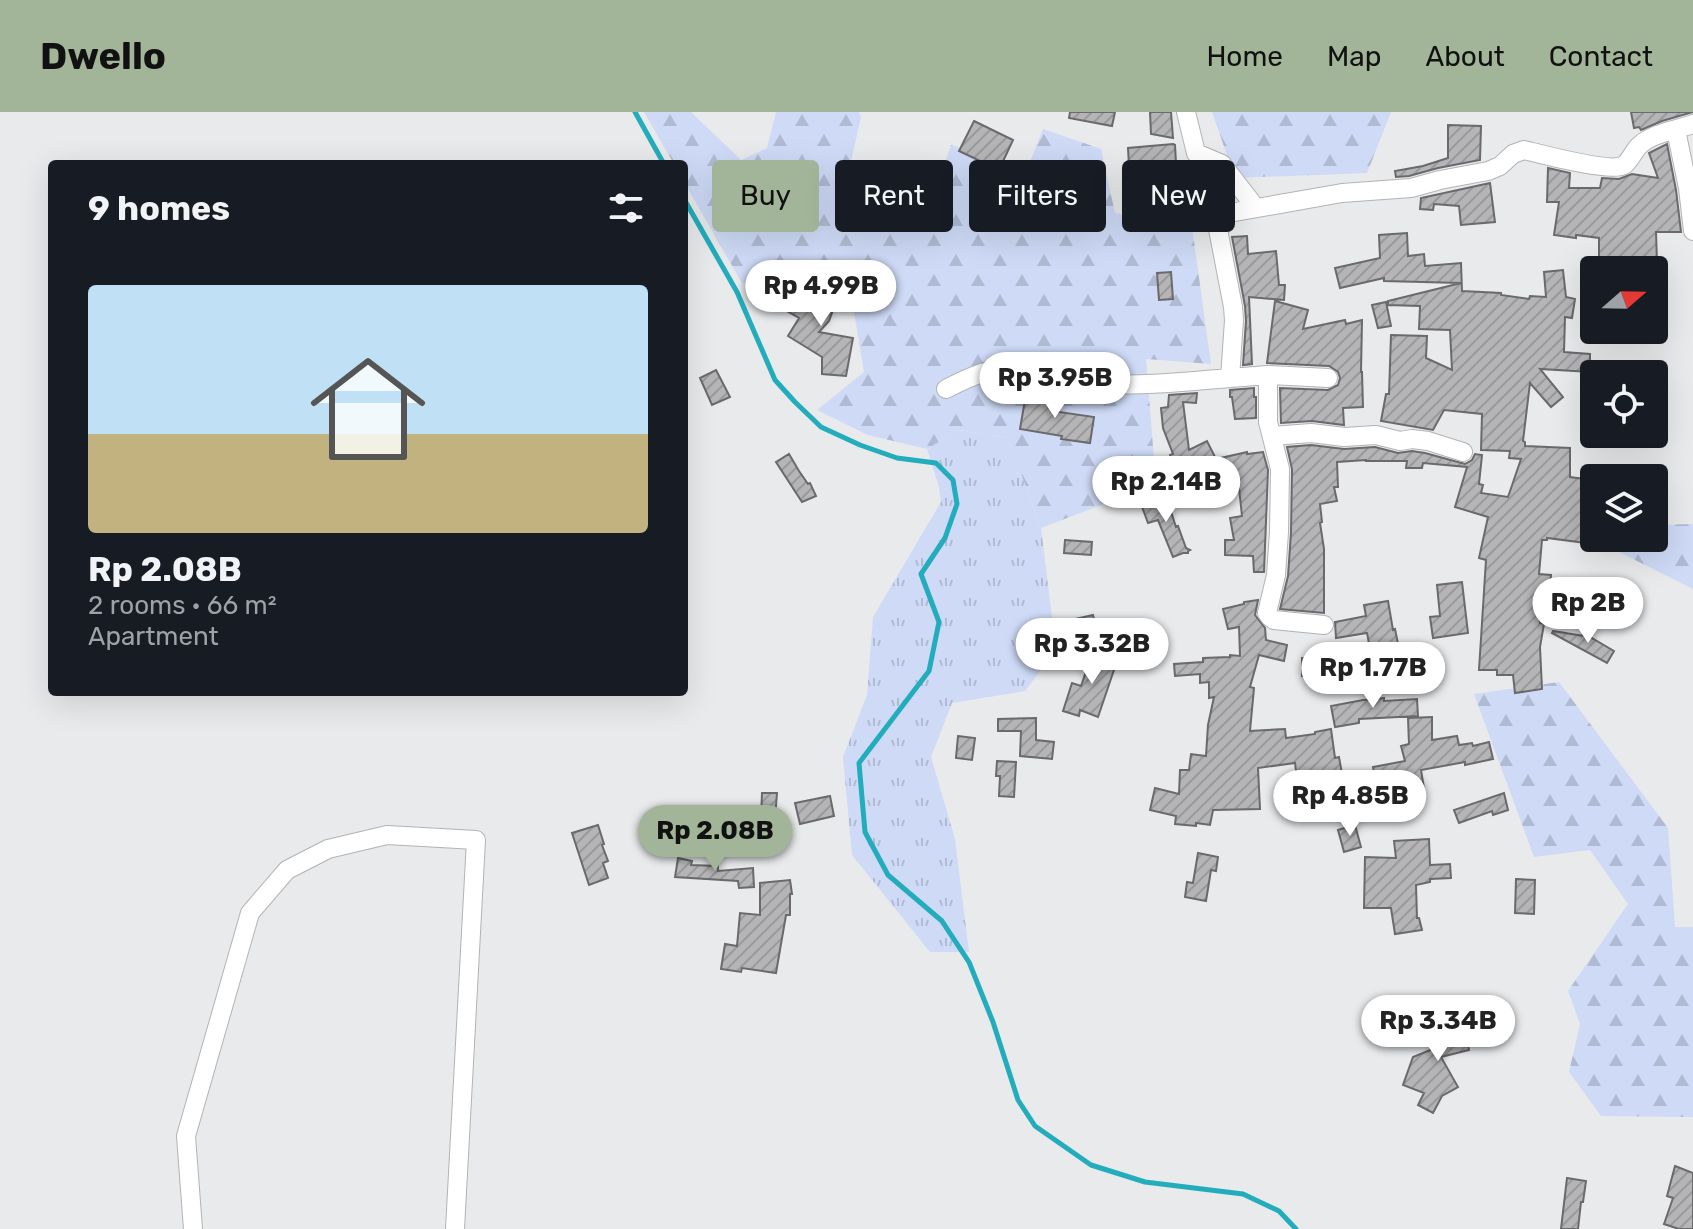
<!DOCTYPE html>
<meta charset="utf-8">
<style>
:root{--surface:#171b24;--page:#242831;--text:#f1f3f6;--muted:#9ea1a6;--accent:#a2b598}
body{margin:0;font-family:Rubik,sans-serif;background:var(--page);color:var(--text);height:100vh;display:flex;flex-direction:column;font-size:30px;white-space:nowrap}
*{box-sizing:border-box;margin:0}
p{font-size:26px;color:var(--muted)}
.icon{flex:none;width:44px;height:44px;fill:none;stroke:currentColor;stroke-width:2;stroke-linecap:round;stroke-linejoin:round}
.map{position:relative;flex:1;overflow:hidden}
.drawer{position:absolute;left:48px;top:48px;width:640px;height:536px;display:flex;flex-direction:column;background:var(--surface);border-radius:8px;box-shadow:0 8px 32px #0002}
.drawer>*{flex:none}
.hud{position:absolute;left:712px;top:48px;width:760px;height:72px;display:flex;gap:16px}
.needle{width:52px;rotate:70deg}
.fabs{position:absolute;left:1580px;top:144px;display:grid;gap:16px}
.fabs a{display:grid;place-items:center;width:88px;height:88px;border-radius:8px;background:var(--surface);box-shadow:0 8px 32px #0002;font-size:40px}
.price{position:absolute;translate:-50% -68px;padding:0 18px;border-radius:28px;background:#fff;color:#222;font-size:26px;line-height:52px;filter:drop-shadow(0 2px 4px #0008)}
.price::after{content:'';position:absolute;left:50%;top:48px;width:24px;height:18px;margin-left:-12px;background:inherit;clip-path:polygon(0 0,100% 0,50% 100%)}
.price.on{background:var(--accent);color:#111}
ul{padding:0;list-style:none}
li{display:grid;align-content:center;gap:16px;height:424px;padding:0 40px}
li span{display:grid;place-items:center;height:248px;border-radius:8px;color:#555}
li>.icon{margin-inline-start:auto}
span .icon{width:144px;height:144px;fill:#fffc;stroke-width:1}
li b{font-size:34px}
h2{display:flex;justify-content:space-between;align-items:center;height:96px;padding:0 40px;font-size:34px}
.tag{padding:0 28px;border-radius:8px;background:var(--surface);box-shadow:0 8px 32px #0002;font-size:28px;line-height:72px}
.tag.on{background:var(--accent);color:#111}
header{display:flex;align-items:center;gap:48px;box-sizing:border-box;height:112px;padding:0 40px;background:var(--accent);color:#111}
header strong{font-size:38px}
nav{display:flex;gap:44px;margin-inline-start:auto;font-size:28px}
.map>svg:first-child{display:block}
</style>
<header>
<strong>Dwello</strong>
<nav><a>Home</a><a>Map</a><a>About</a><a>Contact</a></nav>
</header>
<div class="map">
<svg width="1693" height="1117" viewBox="0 0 1693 1117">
<defs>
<pattern id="grass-tufts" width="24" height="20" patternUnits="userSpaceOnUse" patternTransform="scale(2)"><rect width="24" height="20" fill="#cedaf6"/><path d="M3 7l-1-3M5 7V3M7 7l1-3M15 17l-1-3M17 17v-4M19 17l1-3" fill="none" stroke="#b0bad2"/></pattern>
<pattern id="forest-firs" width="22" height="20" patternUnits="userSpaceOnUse" patternTransform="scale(2)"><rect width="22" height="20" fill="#cedaf6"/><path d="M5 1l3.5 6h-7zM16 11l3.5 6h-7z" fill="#b0bad2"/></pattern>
<pattern id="building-hatch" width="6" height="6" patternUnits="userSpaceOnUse" patternTransform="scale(2)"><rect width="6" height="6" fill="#b5b4b7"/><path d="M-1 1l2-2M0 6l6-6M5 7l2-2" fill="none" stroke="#9a9a9c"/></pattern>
</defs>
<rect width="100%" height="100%" fill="#e8eaec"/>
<path fill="url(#grass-tufts)" d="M959 318 1008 326 1041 416 1056 538 1025 579 952 591 931 645 955 727 969 840H930L852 743 843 645 867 583 873 505 941 390 939 375 927 337Z"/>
<path fill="url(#forest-firs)" d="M644 0H691L741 48 767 36 776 0H859L861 5 841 94 910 109 934 84 951 33 1027 58 1043 17 1101 37 1115 101 1192 115 1211 252 1146 247 1156 372 1041 416 1008 326 959 318 927 337 868 323 817 298 864 260 848 164 823 156 772 172 742 171 684 70V52H674Z
M1212 0H1391L1367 61 1235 66Z
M1693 412V477L1619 440 1617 426H1654V413Z
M1559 570 1668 716 1675 815H1693V1005L1601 1004 1569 960 1580 912 1568 879 1628 792 1590 738 1534 745 1474 582Z"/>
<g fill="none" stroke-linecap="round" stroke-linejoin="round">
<path stroke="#23adbc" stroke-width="5" d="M635 0 664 52
M684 87 737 180 775 268 795 290 821 315 860 333 897 346 936 351 953 368 957 392 945 426 921 462 939 510 929 559 859 651 865 720 888 763 942 809 969 850 993 910 1018 988 1035 1014 1091 1053 1145 1070 1243 1082 1279 1099 1296 1117"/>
</g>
<path fill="url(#building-hatch)" stroke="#6a696c" stroke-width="2" d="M1070 0H1115L1112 14 1069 6Z
M1150 0H1171L1173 26 1151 22Z
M1631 0H1693L1662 9 1641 18 1639 15 1634 16Z
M974 9 1013 28 999 58 959 39Z
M1448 13 1481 14 1480 48 1438 56 1409 64 1396 65 1395 59 1423 54 1448 46Z
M1173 32 1175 33 1178 87 1164 89V85L1137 88 1135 73H1130L1128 36Z
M1667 32 1676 78 1681 120H1656L1657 150 1599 148V126L1576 123V126L1554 123 1559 90H1547L1548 56 1570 61 1569 76H1600L1602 66 1619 67 1632 62 1658 66 1649 41Z
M1194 53 1210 60V81L1192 83Z
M1490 71 1495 110 1461 113 1459 94 1434 92 1433 98 1420 97 1421 86Z
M1407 121 1408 144 1424 142 1425 154 1461 151 1462 179 1501 181V183L1529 187 1530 184 1546 185 1544 160 1563 158 1566 185 1575 187 1572 206 1565 205 1564 240 1590 242V260L1540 257 1563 285 1551 295 1530 271 1523 329 1525 330V334L1570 336V365L1593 368 1590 395 1594 396V432L1547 426V428H1542L1539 462 1551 463 1550 480 1543 479 1540 511 1544 512 1540 535 1542 577 1515 581 1513 563H1497V558H1479L1486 448 1479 446 1488 405 1455 395 1467 355 1423 351 1422 356H1406L1407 349H1366V348L1337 350 1338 375H1334L1337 389 1320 392 1322 410 1320 411 1324 437V501L1280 497 1288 464 1291 421 1292 357 1287 335 1311 333 1344 337 1375 335 1398 341 1412 339 1425 341 1465 352 1472 348 1475 342 1482 343 1479 372 1483 373 1481 381 1508 385 1521 347 1509 346 1510 339 1481 338 1482 302 1444 298 1433 318 1381 309 1386 282H1389L1391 223 1427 224 1426 246 1452 258 1450 218 1419 217 1420 194 1388 193V189L1461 171 1384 169V166L1340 176 1335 156 1380 146 1379 123Z
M1247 124 1248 142 1276 139 1279 173H1285L1284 188 1249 185 1252 252 1243 253 1246 209 1245 194 1232 125Z
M1171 160 1173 187 1159 188 1157 161Z
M821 168 841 176 829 209 819 220 853 226 846 264 822 262V245L788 224 799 206 787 199 792 188 795 190 805 172 817 178Z
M1275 189 1308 198 1303 217 1345 208 1346 212 1362 208 1361 260H1362L1363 295 1343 296 1344 313 1312 309 1281 311 1280 276 1328 278 1338 273 1340 266 1338 260 1329 254 1267 251Z
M1386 190 1391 214 1378 216 1372 193Z
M716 258 730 285 712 293 700 266Z
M1254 276V285H1256V306L1235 307 1232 285H1230V278Z
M1197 281 1196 291 1183 290 1189 338 1207 329 1216 347 1247 340V342L1263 340 1268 358 1264 460H1254L1253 444 1225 443V428H1234L1230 406 1242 404 1239 376 1232 378 1231 371 1209 378 1201 352 1177 361 1170 343 1173 342 1163 316 1161 296 1168 295 1169 283Z
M1026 282 1054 286 1052 299 1094 305 1090 331 1061 327 1062 324 1020 317Z
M789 342 799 359 808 372 810 371 816 384 802 390 776 350Z
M1166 384 1176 415 1178 414 1186 436 1190 438 1188 439V441H1183L1173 445 1158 408 1148 411 1141 392Z
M1065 428 1092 430 1091 443 1064 441Z
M1462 470 1468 521 1433 526 1430 505 1440 504 1437 473Z
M1258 488 1255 503 1265 516 1266 528 1287 533 1284 549 1259 543 1250 575 1254 576 1250 619 1285 617 1286 626 1315 622V620L1331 617 1335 646 1339 645 1346 684 1299 695 1295 677 1298 676 1295 651 1258 656 1260 697 1213 698 1210 713 1196 711V714L1175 712 1176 704 1150 698 1155 676 1179 682 1180 658H1189L1191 642 1206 644 1208 613 1214 585 1209 586V570L1200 571V562L1175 564 1174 552 1203 550V546L1230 545V543L1240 544 1239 515 1228 517 1223 497 1244 492V490Z
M1388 489 1393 518 1395 517 1399 537 1371 542 1367 521 1336 526 1335 510 1366 504 1364 493Z
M1093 503 1097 519 1075 524 1071 508Z
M1553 519 1590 525 1614 539 1607 551 1552 521Z
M1094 537 1118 546 1098 605 1080 598 1079 604 1063 599 1072 571 1081 574Z
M1302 546 1323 547 1322 565 1302 564Z
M1384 586V589L1417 587 1418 604 1359 607V611L1335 615 1331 594 1363 588Z
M1432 605V628L1457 624 1459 633 1472 631 1473 634 1489 630 1493 647 1465 653V650L1421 658 1424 676 1407 680 1406 676 1378 681 1373 655 1405 649 1401 634 1409 632 1408 606Z
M1036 606V628L1054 630 1052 647 1020 644 1021 619H998V607Z
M958 624 975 626 972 648 956 646Z
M997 649 1016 650 1014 685 999 684 1000 664H996Z
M762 681H777L775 707 761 706Z
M1504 681 1508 698 1493 703 1492 699 1459 711 1454 698Z
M830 684 834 704 800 712 795 691Z
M598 713 604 732 602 733 608 749 603 751 608 766 589 773 572 721Z
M1355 713 1361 735 1344 740 1338 718Z
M1429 727 1430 753 1450 752 1451 766 1430 767V770L1416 773 1417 806H1419L1422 818 1395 822 1391 796H1364L1365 745 1396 746 1394 729Z
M1198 741 1218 745 1216 759 1211 758 1206 789 1185 785 1187 770 1193 771Z
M678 746 692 749 691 753 718 754V759L753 756 754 775 739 776 738 769 675 765Z
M1516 767 1535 768 1534 802 1515 801Z
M790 768 792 782H790V803H786L776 861 742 856 741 860 721 857 725 832 737 834 740 801 760 803V771Z
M1461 894 1469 938 1441 945 1458 975 1442 984 1433 1001 1418 993 1424 981 1403 973 1413 945 1448 931 1441 898Z
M1675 1054 1693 1061V1117H1679L1664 1112 1673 1086 1667 1084Z
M1567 1066 1586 1069 1583 1090H1581L1578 1117H1561Z"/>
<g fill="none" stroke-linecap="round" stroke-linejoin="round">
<g stroke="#b1b3b5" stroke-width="20">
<path id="minor" d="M1186 0 1196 41 1222 52 1256 96
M1676 18 1688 76 1693 119
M1268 263 1328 266
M946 277C969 265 995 253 1022 256 1051 259 1078 270 1107 272 1148 274 1189 269 1230 266
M1272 324 1311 321 1344 325 1376 323 1400 329 1412 327 1428 329 1463 340
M1324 513 1274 508 1270 505 1267 501 1276 463 1279 420 1280 357 1268 310V263L1230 266 1234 208 1233 195 1216 107 1220 102 1229 101 1342 81 1411 76 1440 68 1488 59 1500 54 1513 42 1524 38C1541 42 1611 61 1624 53 1630 49 1634 38 1640 33 1653 21 1677 18 1693 12
M193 1117 186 1024 250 801 287 758 328 737 387 723 476 728 455 1117"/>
</g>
<use href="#minor" stroke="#fff" stroke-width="18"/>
</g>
</svg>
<div class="fabs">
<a><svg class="needle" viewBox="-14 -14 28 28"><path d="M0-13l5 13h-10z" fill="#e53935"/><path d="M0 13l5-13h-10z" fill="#9ea1a6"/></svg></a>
<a><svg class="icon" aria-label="locate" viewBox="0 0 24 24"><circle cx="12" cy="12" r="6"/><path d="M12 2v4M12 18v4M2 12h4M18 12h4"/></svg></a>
<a><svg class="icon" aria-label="layers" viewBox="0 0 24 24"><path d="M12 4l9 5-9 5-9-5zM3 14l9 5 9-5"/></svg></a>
</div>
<b class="price" style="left:821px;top:216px">Rp 4.99B</b>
<b class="price" style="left:1055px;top:308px">Rp 3.95B</b>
<b class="price" style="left:1166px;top:412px">Rp 2.14B</b>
<b class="price" style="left:1588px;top:533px">Rp 2B</b>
<b class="price" style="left:1092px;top:574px">Rp 3.32B</b>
<b class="price" style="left:1373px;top:598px">Rp 1.77B</b>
<b class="price" style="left:1350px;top:726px">Rp 4.85B</b>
<b class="price on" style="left:715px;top:761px">Rp 2.08B</b>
<b class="price" style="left:1438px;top:951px">Rp 3.34B</b>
<div class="hud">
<a class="tag on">Buy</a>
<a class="tag">Rent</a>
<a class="tag">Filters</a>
<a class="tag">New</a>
</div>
<section class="drawer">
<h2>9 homes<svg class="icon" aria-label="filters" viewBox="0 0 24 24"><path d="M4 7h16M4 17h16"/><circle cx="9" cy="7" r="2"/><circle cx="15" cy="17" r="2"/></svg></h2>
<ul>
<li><span style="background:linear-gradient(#bfe0f5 60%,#c2b280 0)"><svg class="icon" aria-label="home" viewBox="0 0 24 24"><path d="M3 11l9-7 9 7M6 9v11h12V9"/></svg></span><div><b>Rp 2.08B</b><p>2 rooms · 66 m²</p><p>Apartment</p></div></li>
</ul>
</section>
</div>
